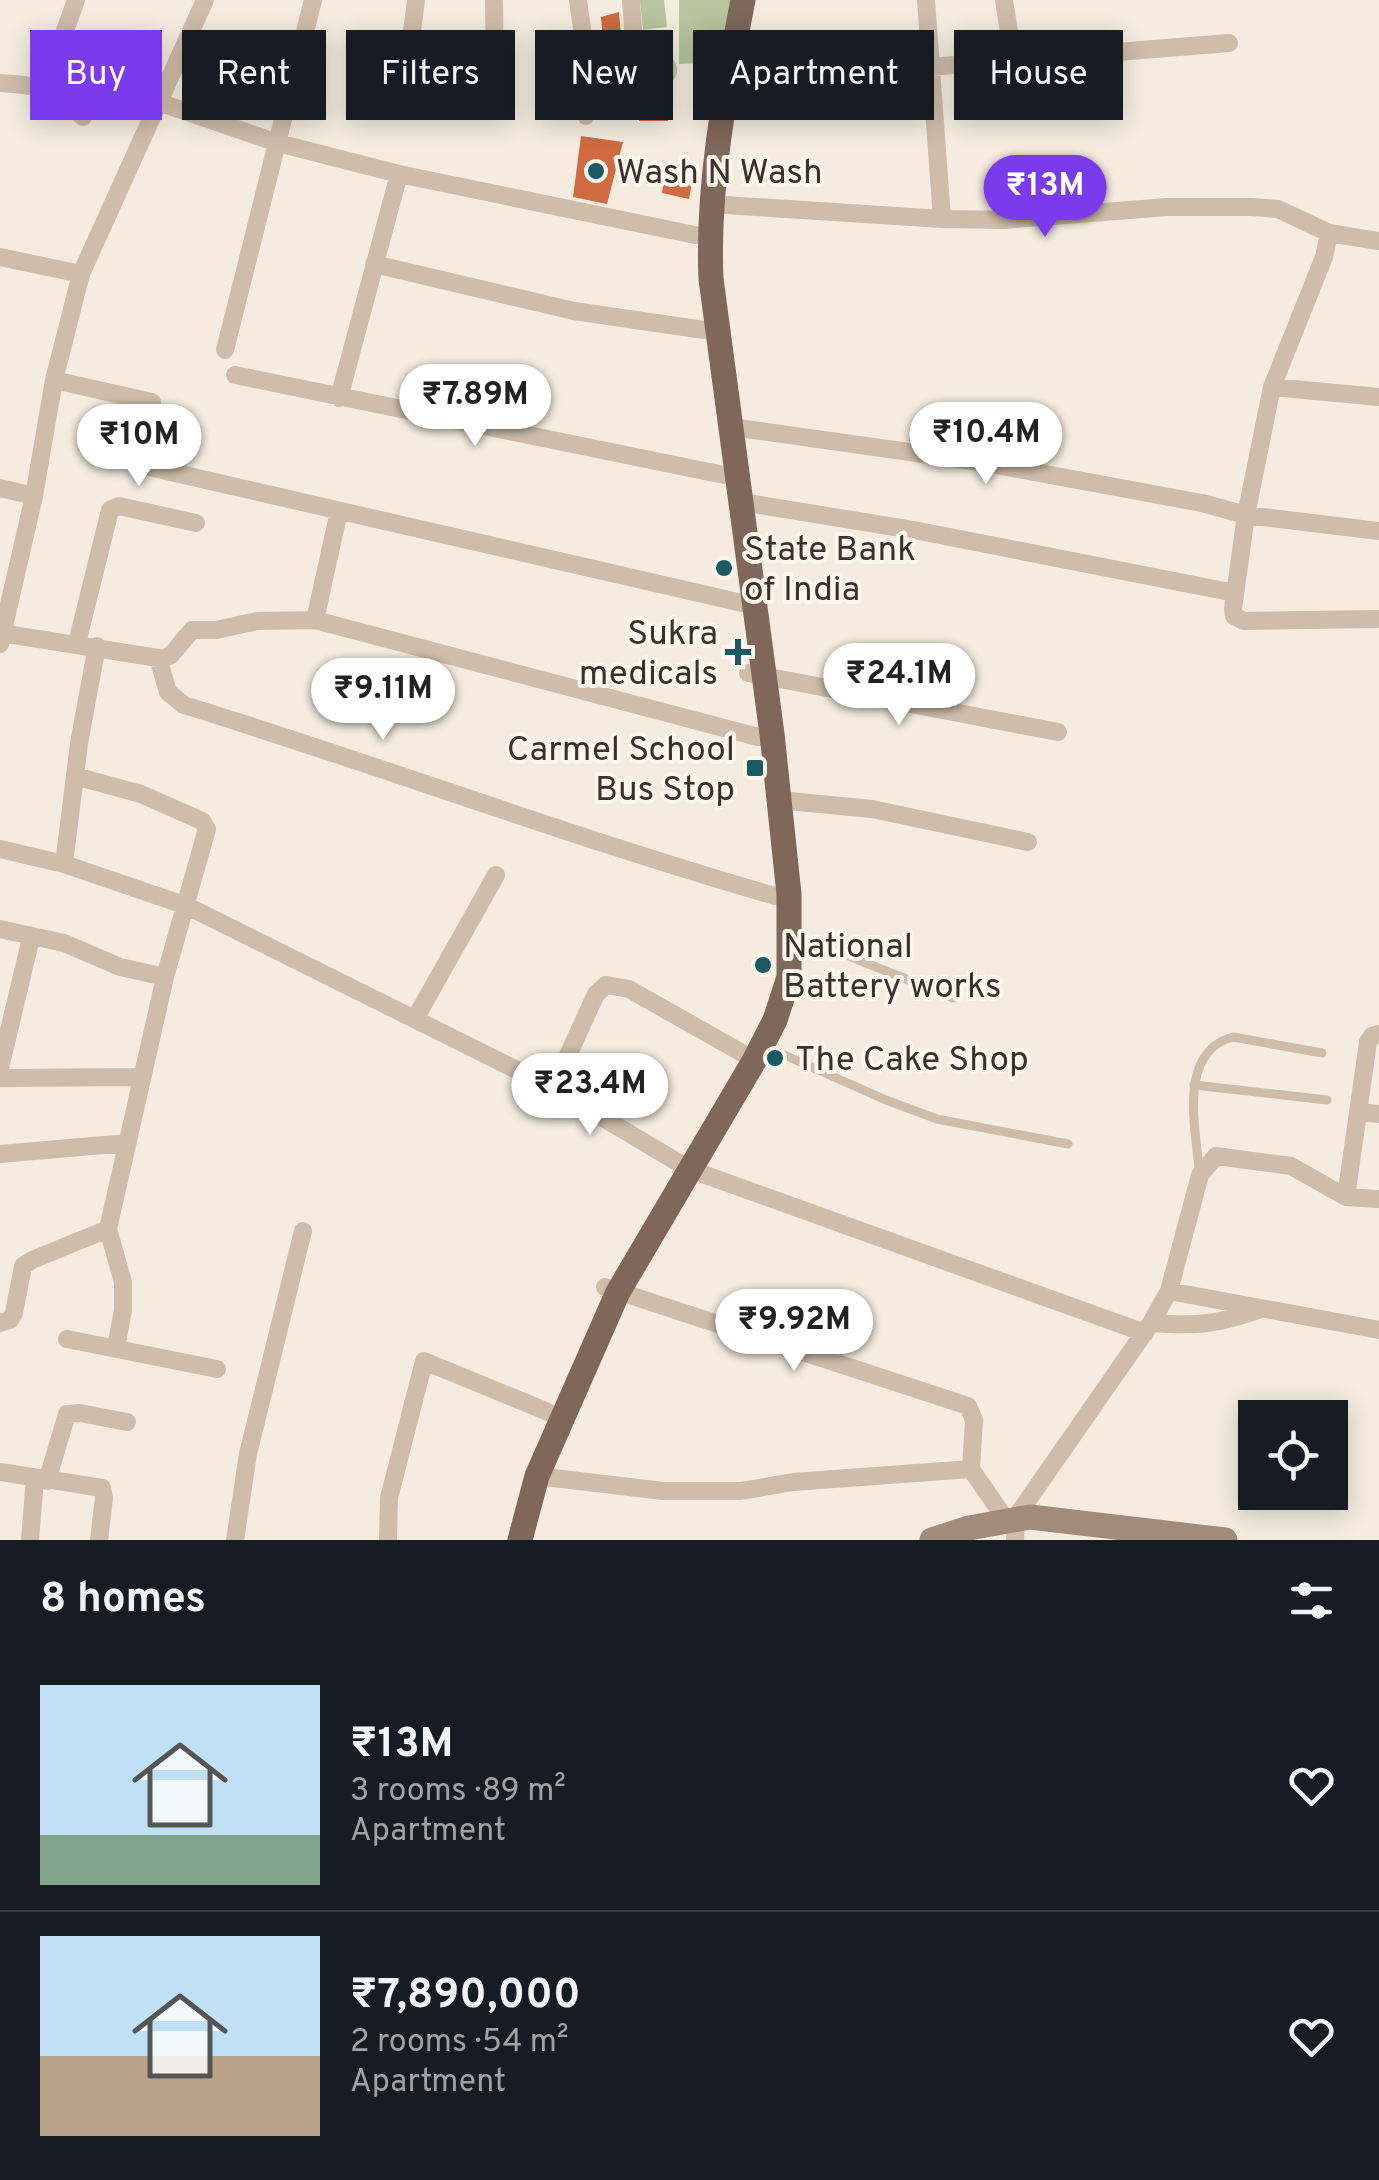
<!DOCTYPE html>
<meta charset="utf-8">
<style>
:root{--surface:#171b24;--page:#242831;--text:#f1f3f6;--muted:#9ea1a6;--line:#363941;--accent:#7c3aed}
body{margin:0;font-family:Overpass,sans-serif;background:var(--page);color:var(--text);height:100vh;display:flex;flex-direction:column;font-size:38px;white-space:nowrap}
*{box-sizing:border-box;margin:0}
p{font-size:32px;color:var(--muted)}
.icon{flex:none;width:55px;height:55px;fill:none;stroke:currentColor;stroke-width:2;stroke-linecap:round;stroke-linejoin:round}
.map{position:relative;height:1540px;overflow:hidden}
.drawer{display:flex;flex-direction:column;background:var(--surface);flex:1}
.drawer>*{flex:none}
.guide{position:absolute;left:30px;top:30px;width:1320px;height:90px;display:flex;gap:20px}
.buttons{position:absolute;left:1238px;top:1400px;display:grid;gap:20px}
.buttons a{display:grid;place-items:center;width:110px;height:110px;border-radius:0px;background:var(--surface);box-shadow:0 5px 25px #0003;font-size:50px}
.price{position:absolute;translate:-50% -85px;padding:0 22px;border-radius:35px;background:#fff;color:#222;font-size:32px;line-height:65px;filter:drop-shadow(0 2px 5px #0008)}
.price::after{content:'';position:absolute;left:50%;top:60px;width:30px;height:22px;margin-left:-15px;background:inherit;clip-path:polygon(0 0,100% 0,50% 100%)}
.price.on{background:var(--accent);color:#fff}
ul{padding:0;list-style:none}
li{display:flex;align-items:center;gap:30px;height:250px;padding:0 40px}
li+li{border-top:2px solid var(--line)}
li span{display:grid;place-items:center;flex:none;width:280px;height:200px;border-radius:0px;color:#555}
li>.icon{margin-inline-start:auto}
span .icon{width:120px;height:120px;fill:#fffc;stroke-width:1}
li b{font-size:42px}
h2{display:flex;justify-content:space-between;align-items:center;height:120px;padding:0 40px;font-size:42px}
.chip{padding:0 35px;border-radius:0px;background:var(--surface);box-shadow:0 5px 25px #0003;font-size:35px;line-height:90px}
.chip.on{background:var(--accent);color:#fff}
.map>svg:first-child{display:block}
</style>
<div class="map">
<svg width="1379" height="1540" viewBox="0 0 1379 1540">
<rect width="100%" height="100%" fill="#f5ecdf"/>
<path fill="#b7c69d" d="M640 0H664L667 27 643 30Z
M679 0H734L725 62 679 64Z
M643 70a17 17 0 1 1 34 0a17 17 0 1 1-34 0Z"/>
<path fill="#d06a42" d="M619 12 621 36 603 39 601 17Z
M647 92 672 95 668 121H639L640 97Z
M581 136 623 142 607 204 573 197Z
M666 164 694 173 689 199 662 193Z"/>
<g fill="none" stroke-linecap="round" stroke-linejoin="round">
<path stroke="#cfbca9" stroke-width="9" d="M794 943 834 950 953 998
M764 1046 886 1100 937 1119 1068 1144
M1194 1085 1327 1100
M1199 1170C1196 1128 1177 1052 1233 1037L1322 1053"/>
<path stroke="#cfbca9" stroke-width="18" d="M205 0 81 274 54 380 152 402 136 464 742 603
M578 0 586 56V116
M631 0 637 85
M926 0 942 219
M1004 0 1014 63
M730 65 930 67 1229 43
M0 83C39 85 54 89 83 117
M380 85 481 89 490 86 495 69 494 0
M405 86 416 0
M52 91 57 53 76 0
M161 103 278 143 399 174 695 235
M710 204 942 219 1003 220 1167 207H1252L1278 209 1329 233 1379 241
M1329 233 1324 257 1272 387 1246 515 1233 609 1234 616 1244 621 1379 619
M0 257 81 274
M374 264 574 311 704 330
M225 350 313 0
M235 375 724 475
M1272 387 1379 397
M339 398 399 174
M732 427 980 462 1202 503 1246 515 1379 531
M0 488 34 496
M742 502 919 531 1235 593
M339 511 315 620 758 737
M0 633 158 658 168 692 184 705C382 766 576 839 775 896
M77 643 110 510 119 506 196 523
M0 644 34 496 54 380
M161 660 171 655 192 630H216L257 621 315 620
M748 673 1058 732
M75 776 141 794 202 821 207 829 165 977 108 1229 123 1282V1310L116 1348
M778 800 872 809 1028 842
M0 849 64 864 187 906 553 1088 689 1169 1145 1333
M64 864 79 743 97 646
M0 929 64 943 120 967 165 977
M415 1019 496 875
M0 1068 31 938
M0 1078 142 1077
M553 1088 596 994 606 985 629 989 742 1053
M1358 1112 1379 1114
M0 1154 127 1143
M1346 1197 1368 1042 1372 1036 1379 1034
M605 1287 968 1406 974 1420 971 1469
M1169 1291 1379 1330
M0 1323 10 1320 14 1313 23 1266 32 1260 108 1229
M1151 1323C1196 1326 1215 1325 1258 1310
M67 1339 217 1369
M0 1472 102 1488 104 1498 99 1540
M537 1476 663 1491H741L793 1482 971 1469 1006 1520
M47 1481 67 1414 80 1413 127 1422
M30 1540 35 1478
M235 1540 248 1454 303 1231
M388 1540 389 1498 424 1361 548 1412
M1015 1540 1016 1517 1151 1323 1169 1291 1200 1175 1216 1156 1291 1166 1346 1197 1379 1199"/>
<path stroke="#a38b7a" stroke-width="25" d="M932 1540 969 1528 1030 1517 1225 1540"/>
<path stroke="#7f6759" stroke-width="25" d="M520 1540 537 1476 618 1292 754 1061 775 1020 789 977V894L772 734 711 279C707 184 725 93 743 0"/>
</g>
<g fill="#1b5a62" stroke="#fcf5ec" stroke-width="4">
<circle cx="596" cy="171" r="10"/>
<circle cx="724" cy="568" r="10"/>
<path d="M733 637h10v10h10v10h-10v10h-10v-10h-10v-10h10z"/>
<rect x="745" y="758" width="20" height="20" rx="5"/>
<circle cx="763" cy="965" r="10"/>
<circle cx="775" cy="1058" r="10"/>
</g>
<g text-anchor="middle" stroke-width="8" stroke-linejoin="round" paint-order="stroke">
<g font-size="35" fill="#3c302a" stroke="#fcf5ec" text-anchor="start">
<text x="616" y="183">Wash N Wash</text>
<text x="744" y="560">State Bank<tspan x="744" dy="40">of India</tspan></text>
<text x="718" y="644" text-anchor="end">Sukra<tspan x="718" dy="40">medicals</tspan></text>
<text x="735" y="760" text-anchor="end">Carmel School<tspan x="735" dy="40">Bus Stop</tspan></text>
<text x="783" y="957">National<tspan x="783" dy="40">Battery works</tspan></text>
<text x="795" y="1070">The Cake Shop</text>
</g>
</g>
</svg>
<div class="buttons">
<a><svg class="icon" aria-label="locate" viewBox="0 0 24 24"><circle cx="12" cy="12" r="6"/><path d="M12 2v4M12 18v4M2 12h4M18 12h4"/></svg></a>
</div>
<b class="price on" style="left:1045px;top:240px">₹13M</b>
<b class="price" style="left:475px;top:449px">₹7.89M</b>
<b class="price" style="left:986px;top:487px">₹10.4M</b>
<b class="price" style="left:139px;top:489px">₹10M</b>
<b class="price" style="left:899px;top:728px">₹24.1M</b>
<b class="price" style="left:383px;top:743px">₹9.11M</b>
<b class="price" style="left:590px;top:1138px">₹23.4M</b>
<b class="price" style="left:794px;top:1374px">₹9.92M</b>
<div class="guide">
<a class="chip on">Buy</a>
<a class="chip">Rent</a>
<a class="chip">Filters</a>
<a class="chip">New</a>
<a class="chip">Apartment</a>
<a class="chip">House</a>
</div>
</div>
<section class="drawer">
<h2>8 homes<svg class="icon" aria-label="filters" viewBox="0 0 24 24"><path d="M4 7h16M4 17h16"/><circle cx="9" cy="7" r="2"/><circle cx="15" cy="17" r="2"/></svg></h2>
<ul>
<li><span style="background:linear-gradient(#bfe0f5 75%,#7fa58c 0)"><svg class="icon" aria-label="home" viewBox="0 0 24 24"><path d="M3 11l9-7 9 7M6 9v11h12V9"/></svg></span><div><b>₹13M</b><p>3 rooms · 89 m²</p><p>Apartment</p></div><svg class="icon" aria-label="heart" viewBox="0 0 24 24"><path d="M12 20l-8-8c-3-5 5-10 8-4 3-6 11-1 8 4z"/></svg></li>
<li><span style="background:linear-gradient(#bfe0f5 60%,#b9a48a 0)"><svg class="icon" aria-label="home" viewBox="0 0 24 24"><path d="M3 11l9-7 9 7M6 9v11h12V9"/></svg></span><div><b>₹7,890,000</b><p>2 rooms · 54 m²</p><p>Apartment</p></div><svg class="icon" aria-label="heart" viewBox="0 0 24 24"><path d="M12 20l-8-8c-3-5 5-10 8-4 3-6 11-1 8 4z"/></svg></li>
</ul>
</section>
